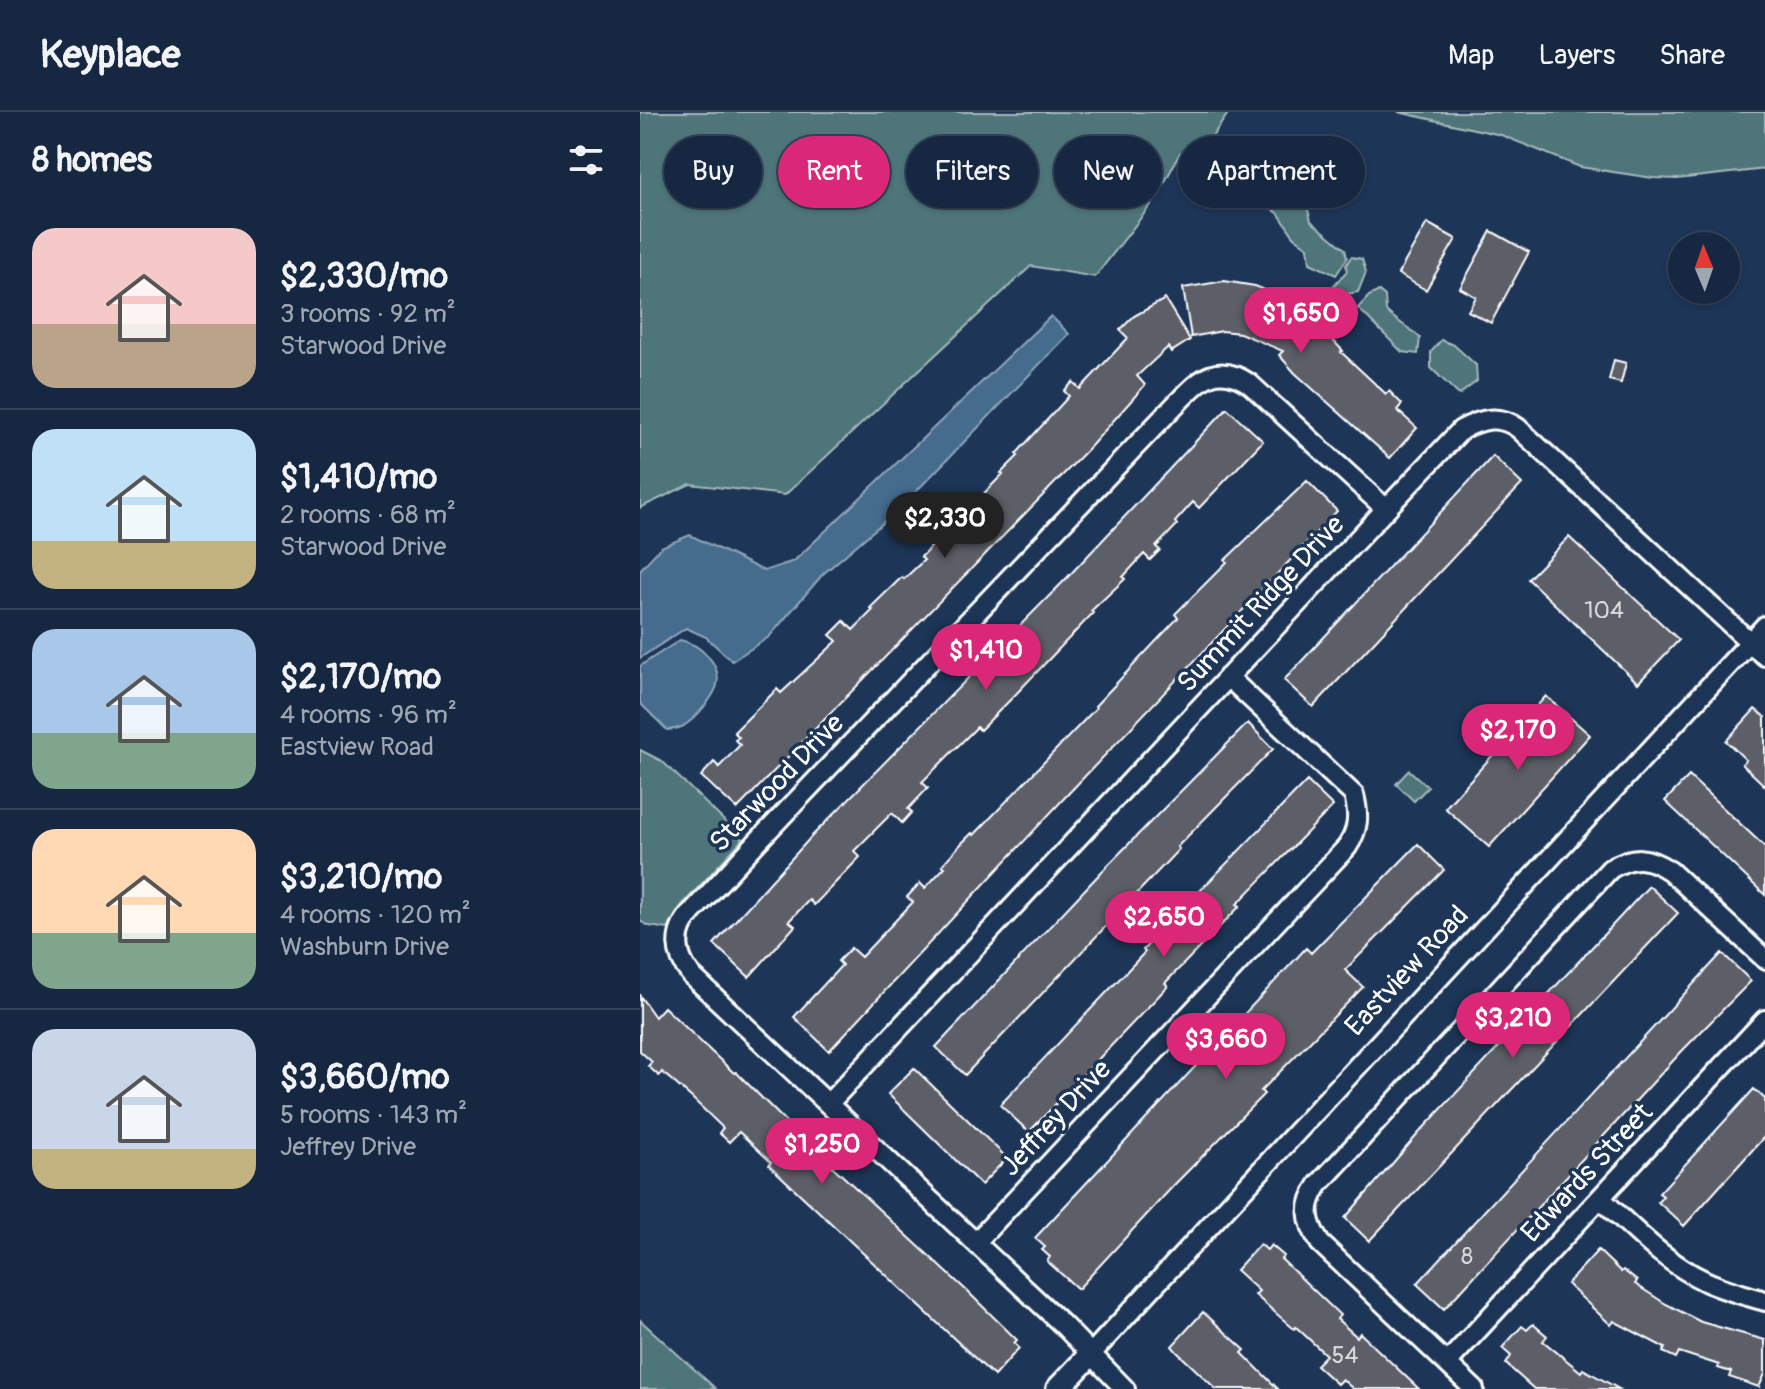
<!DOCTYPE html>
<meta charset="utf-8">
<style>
:root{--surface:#162841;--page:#1f3048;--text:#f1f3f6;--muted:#9ea6b1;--line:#35445a;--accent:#db2777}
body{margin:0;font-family:Pangolin,sans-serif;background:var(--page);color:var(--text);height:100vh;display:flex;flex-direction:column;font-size:30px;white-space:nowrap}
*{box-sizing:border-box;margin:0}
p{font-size:26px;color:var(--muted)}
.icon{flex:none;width:44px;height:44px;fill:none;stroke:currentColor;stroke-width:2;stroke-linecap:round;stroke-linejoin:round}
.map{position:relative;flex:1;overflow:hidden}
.panel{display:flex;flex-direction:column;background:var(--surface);width:640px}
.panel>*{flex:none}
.top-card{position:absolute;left:24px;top:24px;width:760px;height:72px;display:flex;gap:16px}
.needle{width:52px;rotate:358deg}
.tools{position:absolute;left:1028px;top:120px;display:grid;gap:16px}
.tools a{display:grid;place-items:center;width:72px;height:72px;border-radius:50%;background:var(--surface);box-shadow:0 2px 6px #0004,0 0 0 2px var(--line);font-size:40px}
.price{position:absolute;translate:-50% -68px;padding:0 18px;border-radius:28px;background:var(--accent);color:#fff;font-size:26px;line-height:52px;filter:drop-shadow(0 2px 4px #0008)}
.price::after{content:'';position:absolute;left:50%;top:48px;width:24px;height:18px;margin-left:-12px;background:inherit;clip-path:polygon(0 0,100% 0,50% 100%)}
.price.on{background:#222;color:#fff}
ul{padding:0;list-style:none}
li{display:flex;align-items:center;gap:24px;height:200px;padding:0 32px}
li+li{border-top:2px solid var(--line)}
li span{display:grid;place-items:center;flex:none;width:224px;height:160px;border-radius:24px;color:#555}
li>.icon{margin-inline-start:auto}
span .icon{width:96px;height:96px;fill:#fffc;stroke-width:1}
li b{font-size:34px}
h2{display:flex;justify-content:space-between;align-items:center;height:96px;padding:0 32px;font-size:34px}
.pill{padding:0 28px;border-radius:36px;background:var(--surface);box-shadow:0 2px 6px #0004,0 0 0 2px var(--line);font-size:28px;line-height:72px}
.pill.on{background:var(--accent);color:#fff}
header{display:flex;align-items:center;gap:48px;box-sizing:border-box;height:112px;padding:0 40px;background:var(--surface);border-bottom:2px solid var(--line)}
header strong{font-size:38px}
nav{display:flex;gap:44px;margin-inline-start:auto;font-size:28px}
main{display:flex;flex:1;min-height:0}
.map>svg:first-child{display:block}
</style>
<header>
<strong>Keyplace</strong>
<nav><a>Map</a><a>Layers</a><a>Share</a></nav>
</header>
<main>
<section class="panel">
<h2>8 homes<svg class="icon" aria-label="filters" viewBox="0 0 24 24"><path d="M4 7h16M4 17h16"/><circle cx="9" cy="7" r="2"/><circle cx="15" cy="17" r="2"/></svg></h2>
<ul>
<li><span style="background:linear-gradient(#f6c9c9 60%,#b9a48a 0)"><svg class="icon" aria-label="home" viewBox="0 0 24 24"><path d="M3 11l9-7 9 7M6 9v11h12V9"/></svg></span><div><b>$2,330/mo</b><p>3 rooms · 92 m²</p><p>Starwood Drive</p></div></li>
<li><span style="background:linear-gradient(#bfe0f5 70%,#c2b280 0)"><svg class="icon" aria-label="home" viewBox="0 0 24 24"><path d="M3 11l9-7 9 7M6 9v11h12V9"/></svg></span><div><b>$1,410/mo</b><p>2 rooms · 68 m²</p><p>Starwood Drive</p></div></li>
<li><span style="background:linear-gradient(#a9c7e8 65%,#7fa58c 0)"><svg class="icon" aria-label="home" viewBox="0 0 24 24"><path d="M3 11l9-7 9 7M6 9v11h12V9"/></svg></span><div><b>$2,170/mo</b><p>4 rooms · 96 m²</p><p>Eastview Road</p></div></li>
<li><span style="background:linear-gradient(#ffd9b3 65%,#7fa58c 0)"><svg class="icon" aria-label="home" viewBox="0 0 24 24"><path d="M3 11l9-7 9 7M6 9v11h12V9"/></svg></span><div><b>$3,210/mo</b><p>4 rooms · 120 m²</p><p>Washburn Drive</p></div></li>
<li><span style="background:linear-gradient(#c9d6e8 75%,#c2b280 0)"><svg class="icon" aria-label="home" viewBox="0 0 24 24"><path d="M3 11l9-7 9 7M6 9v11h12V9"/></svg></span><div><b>$3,660/mo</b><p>5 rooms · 143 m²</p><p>Jeffrey Drive</p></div></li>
</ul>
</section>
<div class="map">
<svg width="1125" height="1277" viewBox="0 0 1125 1277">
<rect width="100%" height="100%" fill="#1d3557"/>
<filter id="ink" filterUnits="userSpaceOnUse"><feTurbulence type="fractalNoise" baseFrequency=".0125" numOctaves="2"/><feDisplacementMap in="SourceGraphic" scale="16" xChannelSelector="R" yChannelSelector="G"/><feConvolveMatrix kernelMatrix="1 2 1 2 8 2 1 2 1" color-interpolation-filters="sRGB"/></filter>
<g filter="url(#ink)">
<path fill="#4d757a" stroke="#a6babc" stroke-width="2" d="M0 0H589L554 51 540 41 517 85 455 165 391 154 145 383 50 372 0 396Z
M758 0H1125V57L1037 67 1013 66 940 55 861 23Z
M579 43 599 48 616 44 634 63 642 76 664 83 671 109 705 137 707 146 696 163 670 151 668 135 655 126 638 101 615 86 590 83 566 61Z
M711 145 722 147 726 160 718 180 705 182 693 174 707 159 706 153Z
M739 179 745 184 746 199C757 210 769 215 780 226L778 242 762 240 718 196 729 184Z
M801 228 814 233 836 253 837 269 819 283 791 256V240Z
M0 638 22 649 103 727 40 795 28 817 9 814 0 809Z
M769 658 788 675 774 689 756 672Z
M0 1208 76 1277H0Z"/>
<path fill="#456c8d" stroke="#8fa7bb" stroke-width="2" d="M411 204 429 222 261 395 183 462 129 525 92 549 66 525 46 516 0 546V458L21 435 50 423 124 459 154 449Z
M40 528C59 532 82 551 77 573 74 585 56 606 45 613 41 617 33 617 27 618L0 591V554Z"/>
<path fill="#5d5e67" stroke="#fff" stroke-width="2" d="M787 111 816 127 786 178 758 162Z
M851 119 889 140 851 211 828 199 836 185 820 176Z
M584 169 615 174 646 186 663 197 662 199 687 222 703 239 701 240 746 282 749 279 762 292 757 298 777 316 750 346 655 261 639 243 643 239 600 221 582 219 551 225 543 176Z
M525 187 550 228 531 240 528 235 497 264 505 273 451 334 97 697 61 664 74 650 79 655 100 633 95 628 99 625 94 620 137 577 141 581 197 529 190 523 204 509 213 518 233 498 230 496 262 465 264 467 284 448 281 445 363 362 361 361 378 344 376 342 429 284 424 279 433 270 440 277 488 226 480 218 494 204Z
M974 248 986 251 981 271 969 268Z
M587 296 623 329 559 396 553 390 535 410 537 413 516 435 520 438 510 448 504 442 483 465 485 467 451 499 453 501 374 584 340 618 337 615 282 670 288 676 268 697 272 700 262 711 252 701 214 739 220 745 174 793 169 788 149 809 155 814 109 865 74 832 172 724 424 469Z
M853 344 882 372 673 595 644 568Z
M667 369 697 399 428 682 189 939 154 905 202 853 198 849 211 836 221 845 273 790 267 785 280 771 285 776 305 755 302 753 318 735 332 721 334 723 456 596 455 594 538 506 535 502 587 450 585 448Z
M929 425 1039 528 998 571 888 467Z
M906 584 950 623 849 735 805 696Z
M1115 597 1125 605V674L1102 652 1106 648 1086 629Z
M608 611 633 637 537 735 539 737 325 963 296 935 468 753Z
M1049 664 1125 735V783L1025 689Z
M667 669 693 694 597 792 600 794 525 871 528 874 389 1020 360 993 505 840 503 838 514 826Z
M778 732 804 758 705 858 723 875 621 979 624 982 536 1071 438 1177 407 1149 410 1145 402 1138 405 1135 395 1126 666 836 671 841Z
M1009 774 1038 801 729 1129 705 1106 778 1022Z
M1082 841 1111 869 1042 939 804 1197 777 1172Z
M0 884 15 905 24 895 94 961 96 960 165 1029 326 1178 377 1228 374 1231 379 1236 354 1264 129 1053 131 1050 99 1020 89 1030 79 1021 83 1016 52 986 22 960 19 964 8 954 12 950 0 939Z
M274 956 367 1046 341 1073 248 982Z
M1114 977 1125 987V1024L1044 1114 1018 1090 1023 1084 1019 1081Z
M620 1132 627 1138 631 1133 644 1144 641 1147 700 1203 697 1207 717 1225 720 1221 779 1277H713L702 1267 697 1272 676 1253 686 1243 656 1215 654 1217 615 1183 619 1179 596 1158Z
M958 1138 981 1160 983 1158 997 1169 995 1172 1026 1192 1061 1210 1125 1228V1262L1119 1275 1089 1265 1091 1260 1078 1256 1079 1253 1039 1240 1036 1246 1023 1240 1025 1236 974 1209 971 1213 927 1172Z
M563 1200 605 1238 602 1241 638 1277H576L537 1240 532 1234Z
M893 1212 907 1224 903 1229 941 1260 943 1257 979 1277H894L866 1252 871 1244 862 1236 882 1214 887 1218Z"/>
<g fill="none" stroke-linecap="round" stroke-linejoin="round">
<g stroke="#fff" stroke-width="24">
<path id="minor" d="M188 992 746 397 821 318C841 307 859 302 878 316L1125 544
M960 1086C993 1116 1024 1150 1065 1169 1084 1178 1105 1183 1125 1189
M336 1130 707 735C719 717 719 703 714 683L588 565
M451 1242 1125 514
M807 1251 1125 908
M485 1277 423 1213 51 863C35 843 33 821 51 801L118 729 536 292C561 267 576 249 610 272L746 397
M834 1277 680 1131C666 1109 664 1094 679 1072L970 757C993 743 1007 744 1030 759L1125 847"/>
</g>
<g stroke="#fff" stroke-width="28">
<path id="major" d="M418 1277 451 1242"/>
</g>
<use href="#minor" stroke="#1d3557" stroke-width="18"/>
<use href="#major" stroke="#1d3557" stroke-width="22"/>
</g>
</g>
<g text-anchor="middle" stroke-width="7" stroke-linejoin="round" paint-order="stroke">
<g font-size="24" fill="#d6d7d9">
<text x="964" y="506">104</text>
<text x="827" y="1152">8</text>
<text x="705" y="1251">54</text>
</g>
<g font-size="28" fill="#fff" stroke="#1d3557">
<text transform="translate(620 491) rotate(-47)" y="10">Summit Ridge Drive</text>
<text transform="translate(136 670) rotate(-46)" y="10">Starwood Drive</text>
<text transform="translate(766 858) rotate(-47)" y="10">Eastview Road</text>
<text transform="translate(415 1005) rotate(-47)" y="10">Jeffrey Drive</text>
<text transform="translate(946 1060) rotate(-47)" y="10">Edwards Street</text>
</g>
</g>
</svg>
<div class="tools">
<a><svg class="needle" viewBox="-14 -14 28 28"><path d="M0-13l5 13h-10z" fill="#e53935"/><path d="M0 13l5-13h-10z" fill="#9ea6b1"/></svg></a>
</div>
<b class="price" style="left:661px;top:243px">$1,650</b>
<b class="price on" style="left:305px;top:448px">$2,330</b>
<b class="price" style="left:346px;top:580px">$1,410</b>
<b class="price" style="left:878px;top:660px">$2,170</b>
<b class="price" style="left:524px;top:847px">$2,650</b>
<b class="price" style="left:873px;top:948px">$3,210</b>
<b class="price" style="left:586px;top:969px">$3,660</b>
<b class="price" style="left:182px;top:1074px">$1,250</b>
<div class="top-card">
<a class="pill">Buy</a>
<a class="pill on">Rent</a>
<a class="pill">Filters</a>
<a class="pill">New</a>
<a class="pill">Apartment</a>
</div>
</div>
</main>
